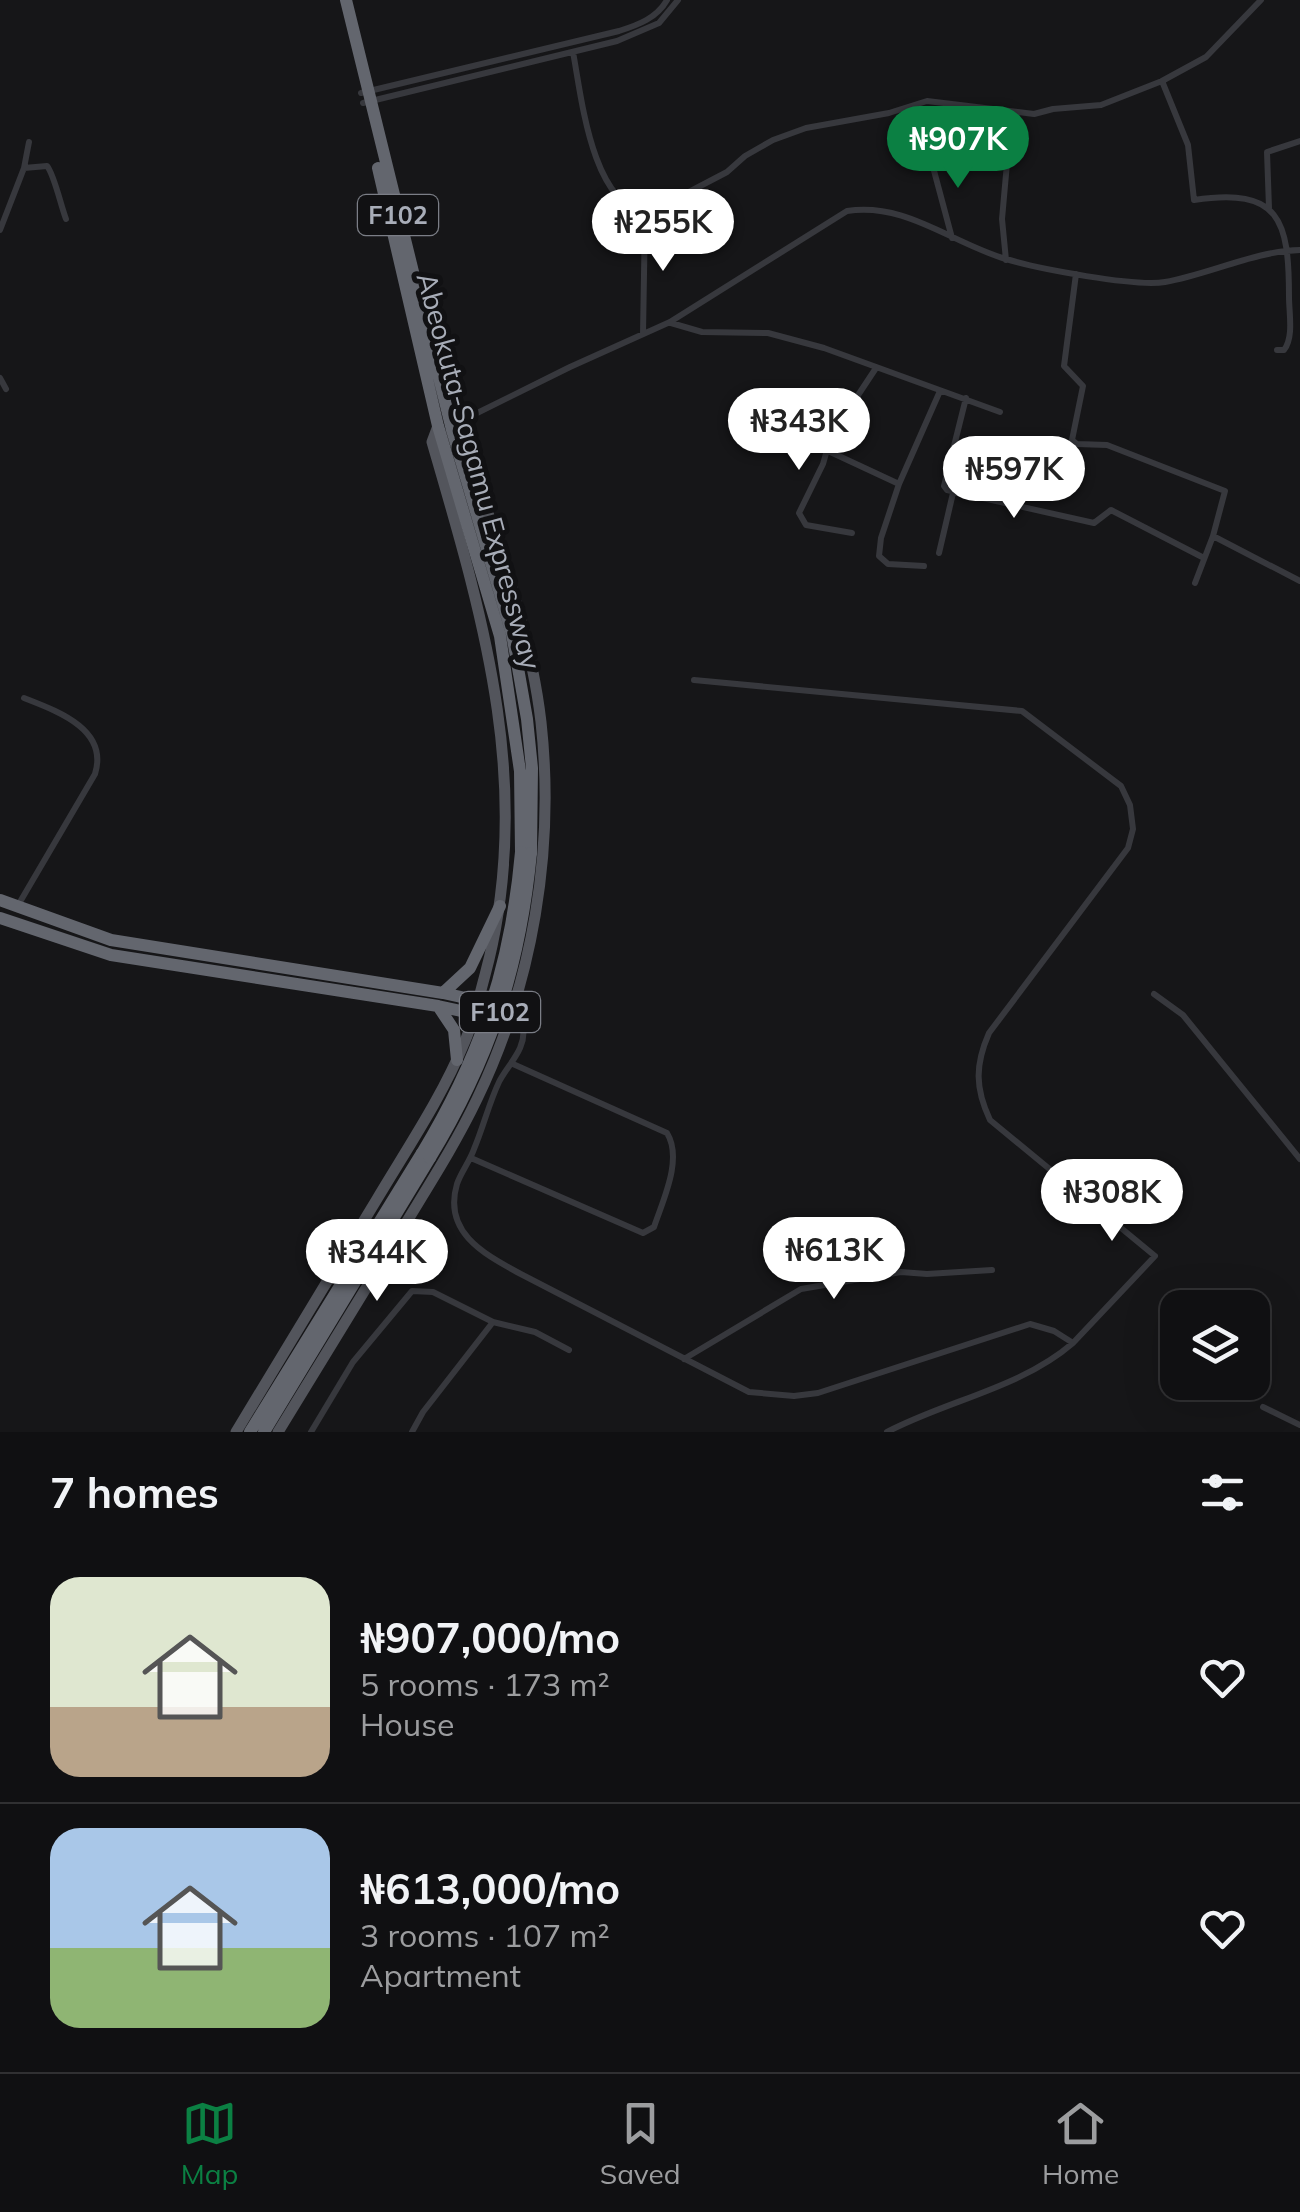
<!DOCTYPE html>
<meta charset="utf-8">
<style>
:root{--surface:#101012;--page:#19191b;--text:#f1f3f6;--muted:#9c9d9f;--line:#303032;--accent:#0b8043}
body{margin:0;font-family:Mulish,sans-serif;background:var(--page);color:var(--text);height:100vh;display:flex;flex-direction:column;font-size:38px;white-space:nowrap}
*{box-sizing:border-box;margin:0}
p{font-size:32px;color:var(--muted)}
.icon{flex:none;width:55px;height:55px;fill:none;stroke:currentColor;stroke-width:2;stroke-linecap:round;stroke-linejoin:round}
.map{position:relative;height:1432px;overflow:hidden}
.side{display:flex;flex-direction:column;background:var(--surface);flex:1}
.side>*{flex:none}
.controls{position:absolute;left:1160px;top:1290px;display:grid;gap:20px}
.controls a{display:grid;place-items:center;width:110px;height:110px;border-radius:20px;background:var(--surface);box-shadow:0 10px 40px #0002,0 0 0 2px var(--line);font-size:50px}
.price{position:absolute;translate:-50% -85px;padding:0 22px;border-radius:35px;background:#fff;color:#222;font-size:32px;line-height:65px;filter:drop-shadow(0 2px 5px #0008)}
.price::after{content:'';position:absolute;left:50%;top:60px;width:30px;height:22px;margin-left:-15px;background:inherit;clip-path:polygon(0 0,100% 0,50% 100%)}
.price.active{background:var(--accent);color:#fff}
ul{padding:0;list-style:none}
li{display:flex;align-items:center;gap:30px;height:250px;padding:0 50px}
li+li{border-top:2px solid var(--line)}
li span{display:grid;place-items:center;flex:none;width:280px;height:200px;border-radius:30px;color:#555}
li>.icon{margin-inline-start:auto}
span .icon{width:120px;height:120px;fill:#fffc;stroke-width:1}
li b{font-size:42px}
h2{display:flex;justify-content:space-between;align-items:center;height:120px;padding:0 50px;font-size:42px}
.dock{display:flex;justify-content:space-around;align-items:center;height:140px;border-top:2px solid var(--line);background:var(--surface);font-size:28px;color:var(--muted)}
.dock a{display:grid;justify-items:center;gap:5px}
.dock .active{color:var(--accent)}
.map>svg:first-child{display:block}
</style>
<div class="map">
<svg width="1300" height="1432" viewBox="0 0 1300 1432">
<rect width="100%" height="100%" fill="#161618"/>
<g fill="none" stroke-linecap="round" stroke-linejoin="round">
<path stroke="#37383d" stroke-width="6" d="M573 52C582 100 591 199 645 215L727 172 745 156 773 140 806 128 889 113 927 101 1034 114 1053 109 1101 105 1162 81 1188 145 1194 200C1280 187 1289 220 1289 297 1289 313 1294 337 1284 350H1277
M1162 81 1206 57 1261 0
M361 93 619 31C638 25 657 18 667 0
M363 103 617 41 659 23 678 0
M929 152 952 238
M24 168 47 166C54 174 61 206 66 219
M1269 208 1267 152 1300 141
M0 230 24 168 29 142
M1006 260 1002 219 1009 141
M1076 274 1064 366 1083 386 1072 440 1077 444 1107 445 1225 491 1213 536
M671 323 702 332 768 333 824 348 1000 412
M643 334 645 215
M0 378 6 389
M966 398 944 486 947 490 1094 523 1111 510 1204 558
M453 429 457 423 570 367 670 322 847 211C906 202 951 243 1006 259 1038 269 1135 287 1165 282 1210 274 1255 251 1300 250
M826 450 899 484 881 538 879 556 888 564 924 566
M899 484 940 391
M852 533 806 525 799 513 823 464 831 436 876 368
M939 553 953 493
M1195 583 1213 536 1300 581
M17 907 95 774C109 729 57 711 24 698
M1154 994 1183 1015 1300 1159
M508 1021 523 1026C527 1049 508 1064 499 1082 489 1103 483 1128 474 1149 470 1161 461 1172 457 1184 443 1231 482 1253 517 1272L749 1392 794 1396 818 1393 1030 1324 1054 1331 1073 1343 1155 1256 990 1120C975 1088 975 1065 989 1033L1128 848 1133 829 1130 805 1121 786 1022 711 694 680
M471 1158 643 1233 654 1227C663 1200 683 1159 667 1133L513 1064
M684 1359 801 1289 901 1272 927 1274 992 1270
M1263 1407 1300 1425
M311 1432 353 1362 412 1291 433 1292 493 1322 535 1332 569 1350
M412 1432 423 1412 493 1322
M887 1432C948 1400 1021 1388 1073 1343"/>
<path stroke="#53555c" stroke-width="11" d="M236 1432C283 1354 330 1277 377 1199 408 1147 442 1097 465 1041 474 1020 479 997 485 975 535 790 484 620 432 442L438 426
M278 1432C319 1365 360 1298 401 1231 427 1188 455 1145 477 1099 533 983 555 850 541 722 530 627 494 534 465 443L452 430"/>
<path stroke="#63666e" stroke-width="12" d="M346 0 452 430 512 634 527 719 532 768 531 853
M378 168 438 426 500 636 520 771 521 852
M0 900 111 940 443 993 511 1008
M0 918 111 955 438 1006 508 1021
M443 993 470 968 500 906
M438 1006 454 1030 457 1060
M250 1432 422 1153
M264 1432 430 1158"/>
<path stroke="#63666e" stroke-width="12" d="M422 1153C481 1056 511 965 521 852
M430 1158C490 1059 520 968 531 853"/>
</g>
<g text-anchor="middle" stroke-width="10" stroke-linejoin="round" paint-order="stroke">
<g fill="#111113" stroke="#7b7e86" stroke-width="2.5">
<rect x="358" y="195" width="80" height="40" rx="8"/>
<rect x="460" y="992" width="80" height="40" rx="8"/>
</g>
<g font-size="25" font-weight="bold" fill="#a8adb8">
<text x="398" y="224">F102</text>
<text x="500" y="1021">F102</text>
</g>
<g font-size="28" fill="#a8adb8" stroke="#111113">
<text transform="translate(479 471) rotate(75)" y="10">Abeokuta-Sagamu Expressway</text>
</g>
</g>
</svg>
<div class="controls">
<a><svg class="icon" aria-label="layers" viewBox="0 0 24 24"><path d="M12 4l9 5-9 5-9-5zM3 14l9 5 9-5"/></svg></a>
</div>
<b class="price active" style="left:958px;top:191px">₦907K</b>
<b class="price" style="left:663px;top:274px">₦255K</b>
<b class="price" style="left:799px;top:473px">₦343K</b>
<b class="price" style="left:1014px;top:521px">₦597K</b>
<b class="price" style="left:1112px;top:1244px">₦308K</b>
<b class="price" style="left:834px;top:1302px">₦613K</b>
<b class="price" style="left:377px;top:1304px">₦344K</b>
</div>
<section class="side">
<h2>7 homes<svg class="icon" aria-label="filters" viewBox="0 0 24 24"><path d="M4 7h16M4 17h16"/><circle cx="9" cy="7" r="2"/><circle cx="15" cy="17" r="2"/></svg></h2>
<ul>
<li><span style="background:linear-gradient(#dfe7d0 65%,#b9a48a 0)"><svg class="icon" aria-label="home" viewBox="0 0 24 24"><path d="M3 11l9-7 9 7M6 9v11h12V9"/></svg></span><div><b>₦907,000/mo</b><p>5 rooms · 173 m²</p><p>House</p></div><svg class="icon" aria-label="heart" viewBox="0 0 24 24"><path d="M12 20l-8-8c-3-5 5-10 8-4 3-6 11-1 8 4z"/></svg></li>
<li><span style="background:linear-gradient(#a9c7e8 60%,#8fb573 0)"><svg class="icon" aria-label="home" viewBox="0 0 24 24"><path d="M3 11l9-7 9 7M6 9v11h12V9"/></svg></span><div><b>₦613,000/mo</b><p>3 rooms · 107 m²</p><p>Apartment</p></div><svg class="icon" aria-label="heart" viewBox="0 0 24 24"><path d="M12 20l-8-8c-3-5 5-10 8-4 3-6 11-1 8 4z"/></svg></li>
</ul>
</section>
<nav class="dock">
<a class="active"><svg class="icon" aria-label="map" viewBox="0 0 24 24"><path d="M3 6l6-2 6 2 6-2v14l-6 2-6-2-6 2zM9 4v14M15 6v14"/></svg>Map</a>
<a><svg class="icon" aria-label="saved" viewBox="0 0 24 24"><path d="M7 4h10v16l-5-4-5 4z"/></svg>Saved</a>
<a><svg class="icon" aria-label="home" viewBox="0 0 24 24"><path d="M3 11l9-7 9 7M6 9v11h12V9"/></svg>Home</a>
</nav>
